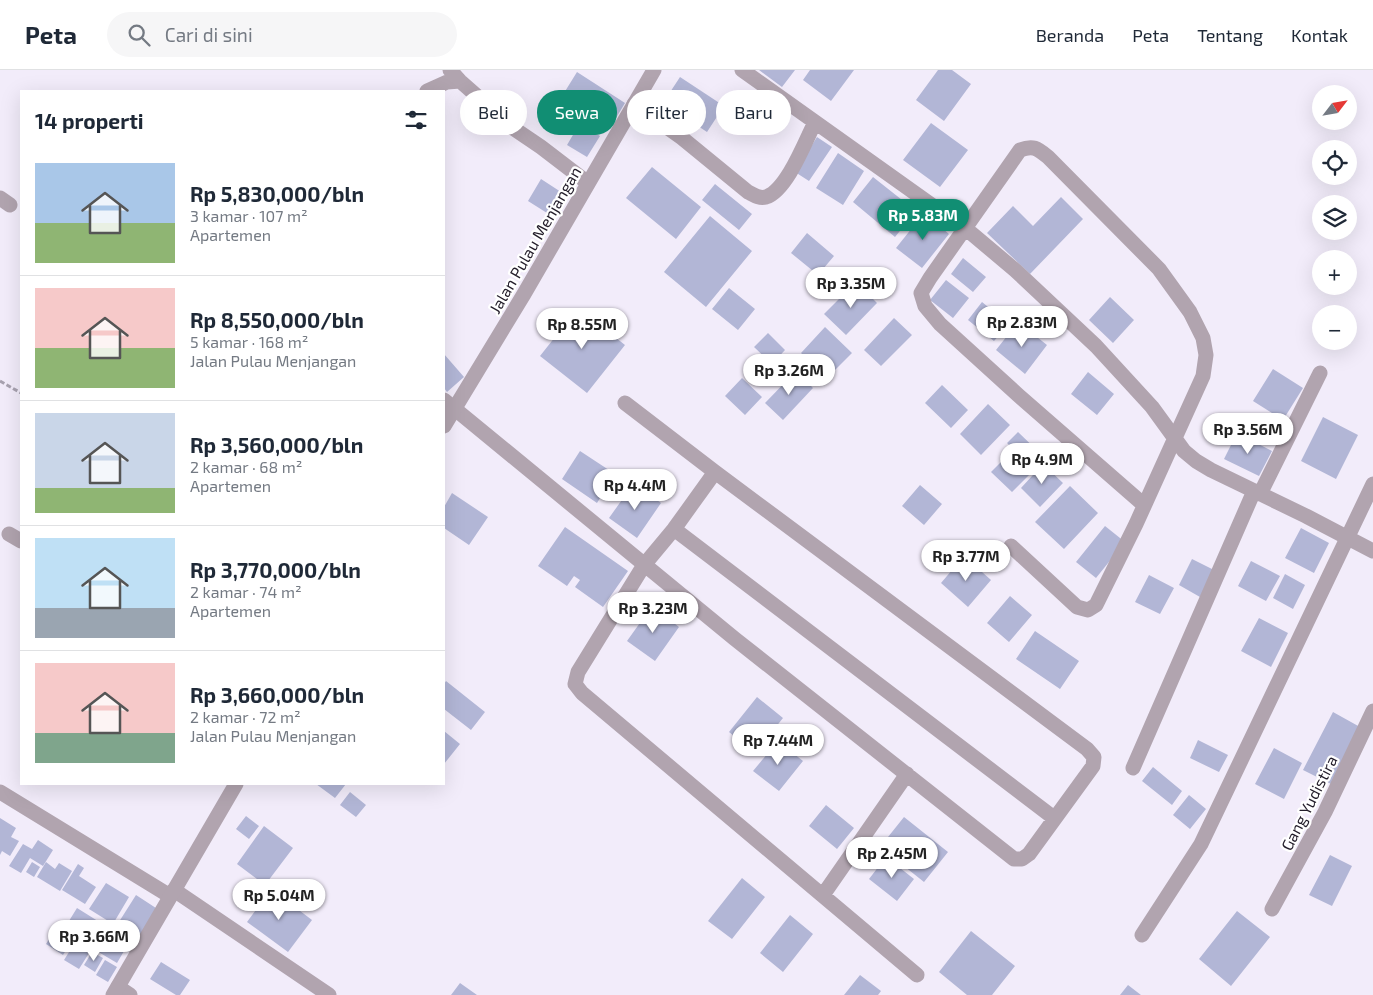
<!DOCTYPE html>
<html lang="id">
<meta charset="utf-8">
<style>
:root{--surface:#fff;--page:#f6f6f7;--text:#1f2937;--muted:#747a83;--line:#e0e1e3;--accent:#118e73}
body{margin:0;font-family:"Exo 2",sans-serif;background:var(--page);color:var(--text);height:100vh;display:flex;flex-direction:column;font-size:19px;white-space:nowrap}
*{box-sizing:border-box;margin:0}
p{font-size:16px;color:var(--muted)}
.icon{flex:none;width:28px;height:28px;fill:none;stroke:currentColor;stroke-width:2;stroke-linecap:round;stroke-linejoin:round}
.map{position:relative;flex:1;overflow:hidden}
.panel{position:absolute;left:20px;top:20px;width:425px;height:695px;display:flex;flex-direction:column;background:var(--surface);border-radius:0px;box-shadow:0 5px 20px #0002}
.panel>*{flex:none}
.guide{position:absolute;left:460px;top:20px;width:475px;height:45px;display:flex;gap:10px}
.needle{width:32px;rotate:59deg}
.fabs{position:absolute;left:1312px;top:15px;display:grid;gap:10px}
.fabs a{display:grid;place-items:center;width:45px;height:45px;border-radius:50%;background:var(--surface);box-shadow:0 5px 20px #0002;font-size:25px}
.price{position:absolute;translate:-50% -42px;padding:0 11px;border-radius:18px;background:#fff;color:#222;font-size:16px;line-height:32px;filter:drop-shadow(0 1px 2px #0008)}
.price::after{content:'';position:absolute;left:50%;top:30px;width:15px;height:11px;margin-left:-8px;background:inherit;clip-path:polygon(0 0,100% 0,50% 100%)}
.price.on{background:var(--accent);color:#fff}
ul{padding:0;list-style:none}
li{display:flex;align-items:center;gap:15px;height:125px;padding:0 15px}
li+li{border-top:1px solid var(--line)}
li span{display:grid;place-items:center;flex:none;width:140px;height:100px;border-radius:0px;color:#555}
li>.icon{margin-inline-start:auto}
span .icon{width:60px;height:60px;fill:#fffc;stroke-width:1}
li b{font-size:21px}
h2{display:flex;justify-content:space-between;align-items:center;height:60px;padding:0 15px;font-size:21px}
.pill{padding:0 18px;border-radius:22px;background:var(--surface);box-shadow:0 5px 20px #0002;font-size:18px;line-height:45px}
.pill.on{background:var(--accent);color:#fff}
header{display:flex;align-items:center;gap:30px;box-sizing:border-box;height:70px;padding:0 25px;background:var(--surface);border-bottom:1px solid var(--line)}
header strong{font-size:24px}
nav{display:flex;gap:28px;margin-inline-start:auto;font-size:18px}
.search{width:350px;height:45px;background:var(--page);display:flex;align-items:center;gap:12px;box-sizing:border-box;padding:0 18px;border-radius:28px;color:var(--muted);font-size:19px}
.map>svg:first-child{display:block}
</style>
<header>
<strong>Peta</strong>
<div class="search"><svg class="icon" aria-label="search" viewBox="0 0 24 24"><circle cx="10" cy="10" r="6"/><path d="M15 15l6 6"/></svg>Cari di sini</div>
<nav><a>Beranda</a><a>Peta</a><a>Tentang</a><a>Kontak</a></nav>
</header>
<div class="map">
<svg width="1373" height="925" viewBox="0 0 1373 925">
<rect width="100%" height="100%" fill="#f2ecfa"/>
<path fill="#b2b6d6" d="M759 0H795L782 17Z
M810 0H854L831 31 803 10Z
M938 0H952L971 14 944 51 916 30Z
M577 2 625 33 613 53 564 23Z
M680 7 724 36 707 62 663 33Z
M580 53 600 66 587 87 567 75Z
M931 53 968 80 940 117 903 90Z
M817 67 832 77 809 111 795 102Z
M838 83 864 101 843 135 816 118Z
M652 97 701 137 676 169 626 128Z
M873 107 916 141 895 167 853 132Z
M541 109 561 122 547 143 528 131Z
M715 114 752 144 739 160 702 130Z
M1061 127 1083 149 1030 204 987 163 1013 136 1033 156Z
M924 143 949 164 922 198 896 178Z
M710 146 752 181 706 237 664 202Z
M807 163 834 186 818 205 791 183Z
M963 188 986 207 973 222 951 204Z
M946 210 969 228 953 248 930 230Z
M856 212 877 233 846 265 824 244Z
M729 218 755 239 738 260 712 239Z
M1110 227 1134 250 1113 273 1089 250Z
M982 232 1009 254 994 271 968 250Z
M578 238 625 275 587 323 540 286Z
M894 248 912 265 881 296 864 280Z
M1018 252 1047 275 1025 304 996 280Z
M825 257 852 283 827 308 801 283Z
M768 263 785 280 772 294 754 277Z
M444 284 464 307 447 322 444 318Z
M1273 299 1303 318 1283 350 1253 331Z
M796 301 813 318 783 350 765 333Z
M1088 302 1114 324 1097 345 1071 324Z
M742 308 762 327 745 345 725 326Z
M942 315 968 340 951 358 925 333Z
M988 334 1010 355 981 385 960 364Z
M1323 347 1358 365 1336 409 1301 391Z
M1018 362 1043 386 1032 397 1007 373Z
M1237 363 1272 381 1259 406 1224 389Z
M580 381 615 404 597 433 562 409Z
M1010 383 1031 403 1012 422 991 402Z
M1043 394 1063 413 1040 437 1021 418Z
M634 413 661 433 637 468 609 448Z
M920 415 942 434 924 455 902 436Z
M1070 416 1098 443 1064 479 1035 452Z
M452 423 488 447 469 475 444 458V437Z
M1105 456 1125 472 1096 508 1076 492Z
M565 457 628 501 603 537 575 517 580 510 574 506 567 516 538 496Z
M1301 458 1329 473 1314 503 1285 488Z
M964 486 991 510 968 537 941 513Z
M1192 489 1214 500 1200 527 1179 515Z
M1251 491 1280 506 1266 531 1238 516Z
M1285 504 1305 515 1293 539 1273 528Z
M1149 505 1174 518 1160 544 1135 532Z
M1010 526 1032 545 1009 572 987 553Z
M652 536 679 557 655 591 627 571Z
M1259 548 1288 563 1271 597 1241 581Z
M1035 561 1079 591 1060 619 1016 589Z
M446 611 485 642 471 660 444 639V614Z
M757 627 783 648 755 683 729 662Z
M1333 642 1360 657 1331 714 1303 700Z
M444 661 460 674 444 694Z
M1198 670 1228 685 1219 702 1190 688Z
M778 671 803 691 779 721 753 701Z
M1274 678 1302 693 1284 729 1255 714Z
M1153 697 1182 721 1172 735 1142 711Z
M316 714H346L335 728Z
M350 722 366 735 356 747 340 735Z
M1189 725 1206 739 1190 759 1173 745Z
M826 735 854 758 837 779 809 756Z
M246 746 259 756 249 769 236 759Z
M904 747 948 782 924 812 880 777Z
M0 748 16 758 11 767 19 771 10 786 2 781 0 785Z
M264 756 293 778 265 815 237 794Z
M38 770 53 780 43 796 30 788 21 803 9 796 23 774 32 779Z
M1330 785 1352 796 1332 836 1309 825Z
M886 787 914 809 897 831 869 809Z
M32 792 40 797 34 807 26 802Z
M46 792 55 799 59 793 72 801 60 821 37 807Z
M78 794 84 798 79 806 96 817 85 834 62 820Z
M742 808 765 827 732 869 708 851Z
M250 812 261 821 249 836 238 828Z
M106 813 129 827 113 854 89 839Z
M271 819 312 850 288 882 247 852Z
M136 825 159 840 141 870 117 855Z
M77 838 101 853 88 874 64 859Z
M1237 841 1270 867 1231 916 1199 889Z
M790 845 813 864 783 902 760 883Z
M56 858 73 869 63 885 46 874Z
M100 860 127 876 117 893 90 877Z
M971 861 1015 896 992 925H967L939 902Z
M76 871 91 880 79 899 64 890Z
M92 882 103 888 95 902 84 895Z
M105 890 117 897 108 912 96 905Z
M161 892 190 910 180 925H176L150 909Z
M860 905 881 921 878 925H844Z
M460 913 477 925H451Z
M1128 915 1141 925H1120Z"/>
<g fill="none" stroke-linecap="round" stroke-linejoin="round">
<path stroke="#a8a2b0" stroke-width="3" stroke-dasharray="5 2.5" stroke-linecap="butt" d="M0 311 21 323"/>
<path stroke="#b1a4af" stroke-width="15" d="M450 0 460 11 513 58 541 77 588 113
M742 0 971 163 1015 200 1096 276 1152 337 1184 381 1196 391 1211 400 1306 446 1373 481
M427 21 447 12 460 11
M634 34 682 68 748 122C754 125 759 129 766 127 787 120 805 72 815 52
M0 128 10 135
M444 330 735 569 1014 789H1022L1029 784 1093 696 1094 687 1087 679 715 402 625 333
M715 402 674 459 644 495 578 602 575 614 582 623 917 905
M1260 424 1320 303
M674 459 1054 748
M9 464 21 471
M1011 476 1077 537 1088 540 1096 535 1136 454 1203 306 1206 285 1203 268 1190 242 1159 199 1048 87C1037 78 1033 75 1020 80L930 208 921 223 925 236 940 254 1018 325 1144 435
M1133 698 1254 421
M0 722 170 826
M174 820 329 925
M823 825 907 704
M1272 839 1325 742 1373 641
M1142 865 1201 774 1373 414
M118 917 130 925"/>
<path stroke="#b1a4af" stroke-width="15" d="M444 356 524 224 654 0
M113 925 236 714"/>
</g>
<g text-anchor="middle" stroke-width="4.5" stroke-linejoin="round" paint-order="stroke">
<g font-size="16" fill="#231d2a" stroke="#fff">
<text transform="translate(535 170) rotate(-60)" y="6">Jalan Pulau Menjangan</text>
<text transform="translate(1309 733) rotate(-63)" y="6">Gang Yudistira</text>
</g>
</g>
</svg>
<div class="fabs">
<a><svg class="needle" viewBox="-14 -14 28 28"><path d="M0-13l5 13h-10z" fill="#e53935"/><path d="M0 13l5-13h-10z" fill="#747a83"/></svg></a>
<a><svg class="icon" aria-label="locate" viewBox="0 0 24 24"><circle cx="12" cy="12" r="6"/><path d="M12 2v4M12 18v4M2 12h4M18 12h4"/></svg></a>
<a><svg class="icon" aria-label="layers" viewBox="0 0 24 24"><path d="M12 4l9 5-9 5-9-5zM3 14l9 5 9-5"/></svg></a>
<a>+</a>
<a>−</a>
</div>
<b class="price on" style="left:923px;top:171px">Rp 5.83M</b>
<b class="price" style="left:851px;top:239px">Rp 3.35M</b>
<b class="price" style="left:1022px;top:278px">Rp 2.83M</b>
<b class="price" style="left:582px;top:280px">Rp 8.55M</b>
<b class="price" style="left:789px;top:326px">Rp 3.26M</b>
<b class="price" style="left:1248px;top:385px">Rp 3.56M</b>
<b class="price" style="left:1042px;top:415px">Rp 4.9M</b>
<b class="price" style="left:635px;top:441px">Rp 4.4M</b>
<b class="price" style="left:966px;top:512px">Rp 3.77M</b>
<b class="price" style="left:653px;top:564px">Rp 3.23M</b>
<b class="price" style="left:778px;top:696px">Rp 7.44M</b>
<b class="price" style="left:892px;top:809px">Rp 2.45M</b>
<b class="price" style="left:279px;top:851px">Rp 5.04M</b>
<b class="price" style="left:94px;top:892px">Rp 3.66M</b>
<div class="guide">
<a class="pill">Beli</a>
<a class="pill on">Sewa</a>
<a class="pill">Filter</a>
<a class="pill">Baru</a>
</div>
<section class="panel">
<h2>14 properti<svg class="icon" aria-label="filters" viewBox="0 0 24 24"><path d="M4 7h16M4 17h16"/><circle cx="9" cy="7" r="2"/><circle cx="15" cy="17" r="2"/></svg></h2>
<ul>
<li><span style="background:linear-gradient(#a9c7e8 60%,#8fb573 0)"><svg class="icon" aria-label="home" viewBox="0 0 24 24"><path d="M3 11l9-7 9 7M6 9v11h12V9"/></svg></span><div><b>Rp 5,830,000/bln</b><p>3 kamar · 107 m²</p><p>Apartemen</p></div></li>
<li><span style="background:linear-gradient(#f6c9c9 60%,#8fb573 0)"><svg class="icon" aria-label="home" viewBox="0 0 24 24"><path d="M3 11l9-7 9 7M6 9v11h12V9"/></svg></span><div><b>Rp 8,550,000/bln</b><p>5 kamar · 168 m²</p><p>Jalan Pulau Menjangan</p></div></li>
<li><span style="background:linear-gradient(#c9d6e8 75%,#8fb573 0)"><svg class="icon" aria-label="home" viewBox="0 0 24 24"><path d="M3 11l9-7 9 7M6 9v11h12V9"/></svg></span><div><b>Rp 3,560,000/bln</b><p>2 kamar · 68 m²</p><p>Apartemen</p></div></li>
<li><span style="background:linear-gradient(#bfe0f5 70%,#9aa5b1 0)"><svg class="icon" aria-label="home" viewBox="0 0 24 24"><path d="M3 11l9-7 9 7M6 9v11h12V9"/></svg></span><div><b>Rp 3,770,000/bln</b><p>2 kamar · 74 m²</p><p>Apartemen</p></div></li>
<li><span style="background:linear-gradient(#f6c9c9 70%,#7fa58c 0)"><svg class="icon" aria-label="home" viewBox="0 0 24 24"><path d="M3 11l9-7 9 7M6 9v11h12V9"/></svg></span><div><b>Rp 3,660,000/bln</b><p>2 kamar · 72 m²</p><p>Jalan Pulau Menjangan</p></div></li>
</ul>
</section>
</div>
